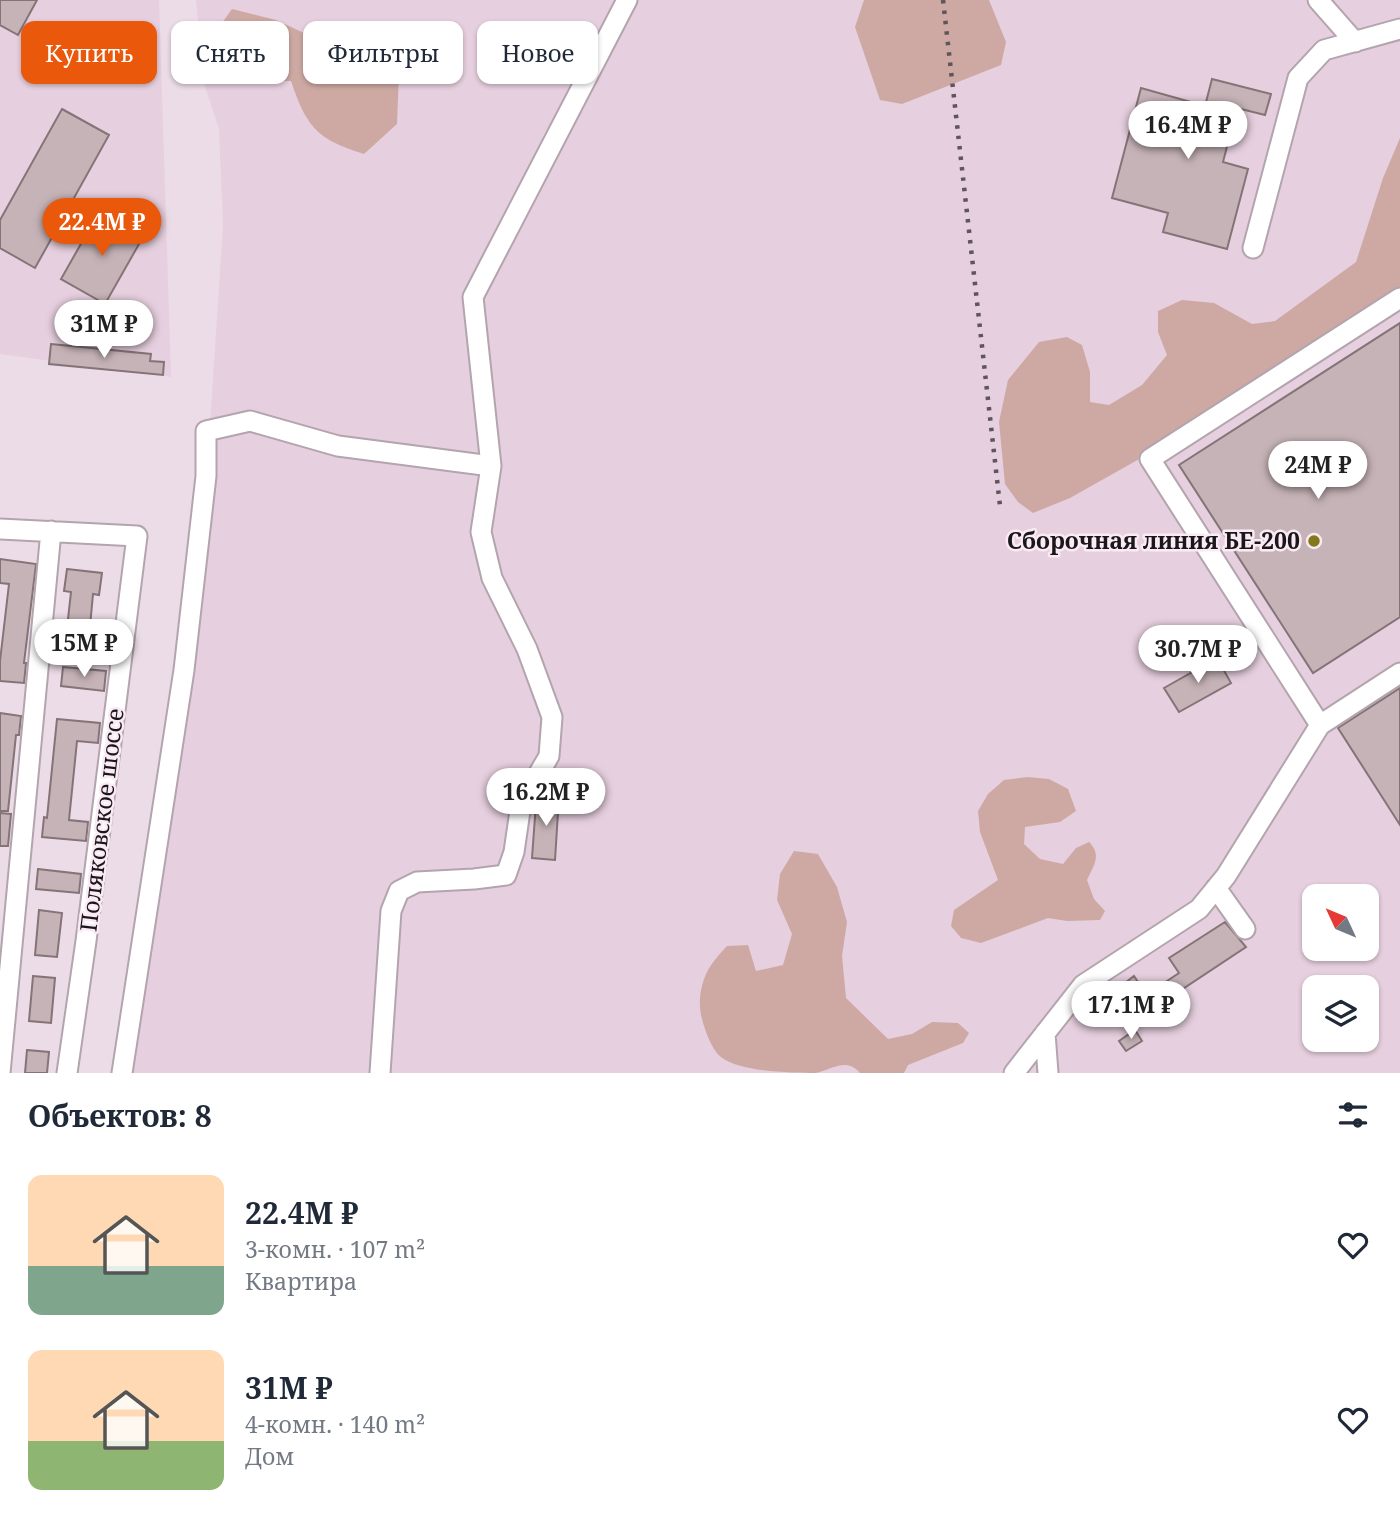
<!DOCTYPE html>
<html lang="ru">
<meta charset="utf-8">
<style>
:root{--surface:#fff;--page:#f6f6f7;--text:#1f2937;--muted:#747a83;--accent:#ea580c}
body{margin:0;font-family:"Noto Serif",serif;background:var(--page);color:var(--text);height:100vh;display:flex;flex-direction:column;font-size:26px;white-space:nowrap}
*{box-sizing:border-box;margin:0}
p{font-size:23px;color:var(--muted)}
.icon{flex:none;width:38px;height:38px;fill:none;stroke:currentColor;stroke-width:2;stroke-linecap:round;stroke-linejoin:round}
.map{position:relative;height:1073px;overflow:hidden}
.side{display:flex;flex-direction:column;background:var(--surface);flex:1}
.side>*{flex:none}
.guide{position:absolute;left:21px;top:21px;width:700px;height:63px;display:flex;gap:14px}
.needle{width:46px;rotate:314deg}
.fabs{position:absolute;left:1302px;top:884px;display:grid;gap:14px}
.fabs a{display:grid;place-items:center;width:77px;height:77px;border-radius:14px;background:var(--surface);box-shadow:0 2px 5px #0004;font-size:35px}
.price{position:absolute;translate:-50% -60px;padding:0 16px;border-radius:24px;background:#fff;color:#222;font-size:23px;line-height:46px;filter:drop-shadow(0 2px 4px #0008)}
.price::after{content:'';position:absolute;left:50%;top:42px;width:21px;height:16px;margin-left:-10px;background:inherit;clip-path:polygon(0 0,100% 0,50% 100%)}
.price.on{background:var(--accent);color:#fff}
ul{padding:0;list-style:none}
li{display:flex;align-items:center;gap:21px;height:175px;padding:0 28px}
li span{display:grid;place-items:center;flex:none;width:196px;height:140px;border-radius:14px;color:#555}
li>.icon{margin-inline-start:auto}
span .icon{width:84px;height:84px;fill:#fffc;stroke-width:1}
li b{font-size:30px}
h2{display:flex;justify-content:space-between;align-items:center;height:84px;padding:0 28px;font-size:30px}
.tag{padding:0 24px;border-radius:14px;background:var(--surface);box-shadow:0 2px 5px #0004;font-size:24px;line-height:63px}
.tag.on{background:var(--accent);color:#fff}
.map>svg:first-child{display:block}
</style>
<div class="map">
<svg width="1400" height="1073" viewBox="0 0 1400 1073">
<rect width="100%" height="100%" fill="#ecdce7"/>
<path fill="#e6cfde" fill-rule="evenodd" d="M0 0H159L171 377 0 354Z
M196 0H1400V1073H112L171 782 210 426 223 224 219 129 204 83ZM1314 896H1367V948H1314ZM1314 987H1367V1040H1314Z"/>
<path fill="#cea9a4" d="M864 0H989L1006 42 1001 65 902 104 880 100 855 27Z
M232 9 276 20 317 39 353 42 394 23 400 48 397 124 364 154C317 139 307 128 291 81H254L216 70 206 45Z
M1400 138V291L1141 458 1070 498 1033 513 1018 502 1005 484 999 422 1008 380 1039 342 1067 337 1082 345 1090 372V402L1109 405 1142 385 1167 355 1158 332V311L1182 300 1214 303 1252 324 1275 321 1356 262 1383 178Z
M1027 777 1049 779 1068 789 1076 811 1060 822 1025 827 1024 844 1040 859 1063 864 1076 848 1089 842C1102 855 1094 865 1087 880L1094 899 1105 911 1100 920 1067 921 1048 918 981 943 961 938 951 926 954 910 998 880 980 832 978 811 988 794 1004 780Z
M794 851 818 854 837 887 847 922 842 956 846 998 888 1039 912 1034 932 1022 958 1023 969 1033 963 1043 908 1065 904 1073H860C847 1057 832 1069 816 1073 793 1073 739 1072 721 1057 714 1052 708 1038 705 1029 700 1015 698 1002 702 986 706 969 715 959 727 946L748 945 756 971 783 965 792 934 777 900 780 874Z"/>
<path fill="#c6b3b7" stroke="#847377" stroke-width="2" d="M0 0H37L18 35 0 25Z
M1212 79 1271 94 1265 115 1237 108 1223 162 1248 169 1227 249 1163 232 1168 213 1112 198 1141 88 1205 106Z
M62 109 109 135 35 268 0 248V220Z
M99 212 143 237 105 304 61 279Z
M1400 323V617L1313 673 1179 465Z
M51 344 151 354 150 361 164 362 163 375 49 364Z
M0 559 36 564 24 663H26L24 683 0 681V661L9 584 0 583Z
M67 569 102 573 99 595 93 594 88 648 65 646 71 592 64 591Z
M1217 658 1231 683 1179 712 1164 688Z
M63 667 106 671 104 691 61 686Z
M1400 688V825L1338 728Z
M0 713 21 716 19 735H16L8 811H0Z
M57 719 100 723 98 743 77 741 69 820 88 822 86 841 42 837 44 817 47 818Z
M541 795 559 796 555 860 532 858 536 803Z
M0 813 11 814 8 846H0Z
M38 869 81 874 79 893 36 889Z
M39 910 62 913 57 957 35 955Z
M1225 922 1246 947 1172 996 1164 983 1179 973 1169 958Z
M33 976 55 978 51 1023 29 1021Z
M1134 976 1144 991 1135 998 1125 983Z
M1135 1030 1142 1041 1126 1051 1119 1041Z
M27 1050 49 1052 47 1073H25Z"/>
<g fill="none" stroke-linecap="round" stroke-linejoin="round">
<g stroke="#b3a4ae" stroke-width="23">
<path id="minor" d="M1318 0 1355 42
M1253 248 1298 78 1324 50 1400 29
M0 529 137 536 86 941 67 1073
M1320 725 1150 459 1400 298
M1216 888 1245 929
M1045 1033 1048 1073
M0 1073 51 531
M122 1073 184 670 206 476V431L250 421 338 446 491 466
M380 1073 391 911 399 891 417 882 474 879 506 875 514 852 521 804 549 756 552 717 527 649 492 578 481 532 491 466 473 297 627 0
M1014 1073 1083 985 1199 909 1226 876 1320 725 1400 673"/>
</g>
<use href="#minor" stroke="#fff" stroke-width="19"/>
<path stroke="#5e565c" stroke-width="4.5" stroke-dasharray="3.5 7" stroke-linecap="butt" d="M943 0 1000 506"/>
</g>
<circle fill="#83781c" stroke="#f9eaf4" stroke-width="2.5" cx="1314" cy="541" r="7"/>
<g text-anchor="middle" stroke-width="5" stroke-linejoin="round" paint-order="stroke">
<g font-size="23" font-weight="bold" fill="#1b161a" stroke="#f9eaf4" text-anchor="end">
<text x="1300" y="549">Сборочная линия БЕ-200</text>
</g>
<g font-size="23" fill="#1b161a" stroke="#f9eaf4">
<text transform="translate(102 820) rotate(-83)" y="8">Поляковское шоссе</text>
</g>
</g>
</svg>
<div class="fabs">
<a><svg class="needle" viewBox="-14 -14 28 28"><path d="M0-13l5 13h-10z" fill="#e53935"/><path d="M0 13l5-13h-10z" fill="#747a83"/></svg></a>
<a><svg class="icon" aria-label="layers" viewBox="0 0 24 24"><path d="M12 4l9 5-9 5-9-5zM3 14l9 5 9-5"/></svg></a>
</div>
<b class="price" style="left:1188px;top:161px">16.4M ₽</b>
<b class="price on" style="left:102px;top:258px">22.4M ₽</b>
<b class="price" style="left:104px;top:360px">31M ₽</b>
<b class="price" style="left:1318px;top:501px">24M ₽</b>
<b class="price" style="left:84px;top:679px">15M ₽</b>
<b class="price" style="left:1198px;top:685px">30.7M ₽</b>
<b class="price" style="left:546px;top:828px">16.2M ₽</b>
<b class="price" style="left:1131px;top:1041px">17.1M ₽</b>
<div class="guide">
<a class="tag on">Купить</a>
<a class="tag">Снять</a>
<a class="tag">Фильтры</a>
<a class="tag">Новое</a>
</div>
</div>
<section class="side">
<h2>Объектов: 8<svg class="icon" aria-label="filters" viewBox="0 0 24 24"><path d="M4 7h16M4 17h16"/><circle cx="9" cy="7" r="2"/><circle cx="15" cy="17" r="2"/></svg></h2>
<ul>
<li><span style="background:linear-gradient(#ffd9b3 65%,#7fa58c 0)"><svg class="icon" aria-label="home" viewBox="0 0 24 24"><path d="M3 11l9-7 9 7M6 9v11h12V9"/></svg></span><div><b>22.4M ₽</b><p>3-комн. · 107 m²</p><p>Квартира</p></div><svg class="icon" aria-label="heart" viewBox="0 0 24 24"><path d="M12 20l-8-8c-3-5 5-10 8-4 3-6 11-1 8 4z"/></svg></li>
<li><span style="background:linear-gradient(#ffd9b3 65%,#8fb573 0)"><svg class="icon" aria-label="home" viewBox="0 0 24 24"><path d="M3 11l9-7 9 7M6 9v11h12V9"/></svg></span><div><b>31M ₽</b><p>4-комн. · 140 m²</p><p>Дом</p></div><svg class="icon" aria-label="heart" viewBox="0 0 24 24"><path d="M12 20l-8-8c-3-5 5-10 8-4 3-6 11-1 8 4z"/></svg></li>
</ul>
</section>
